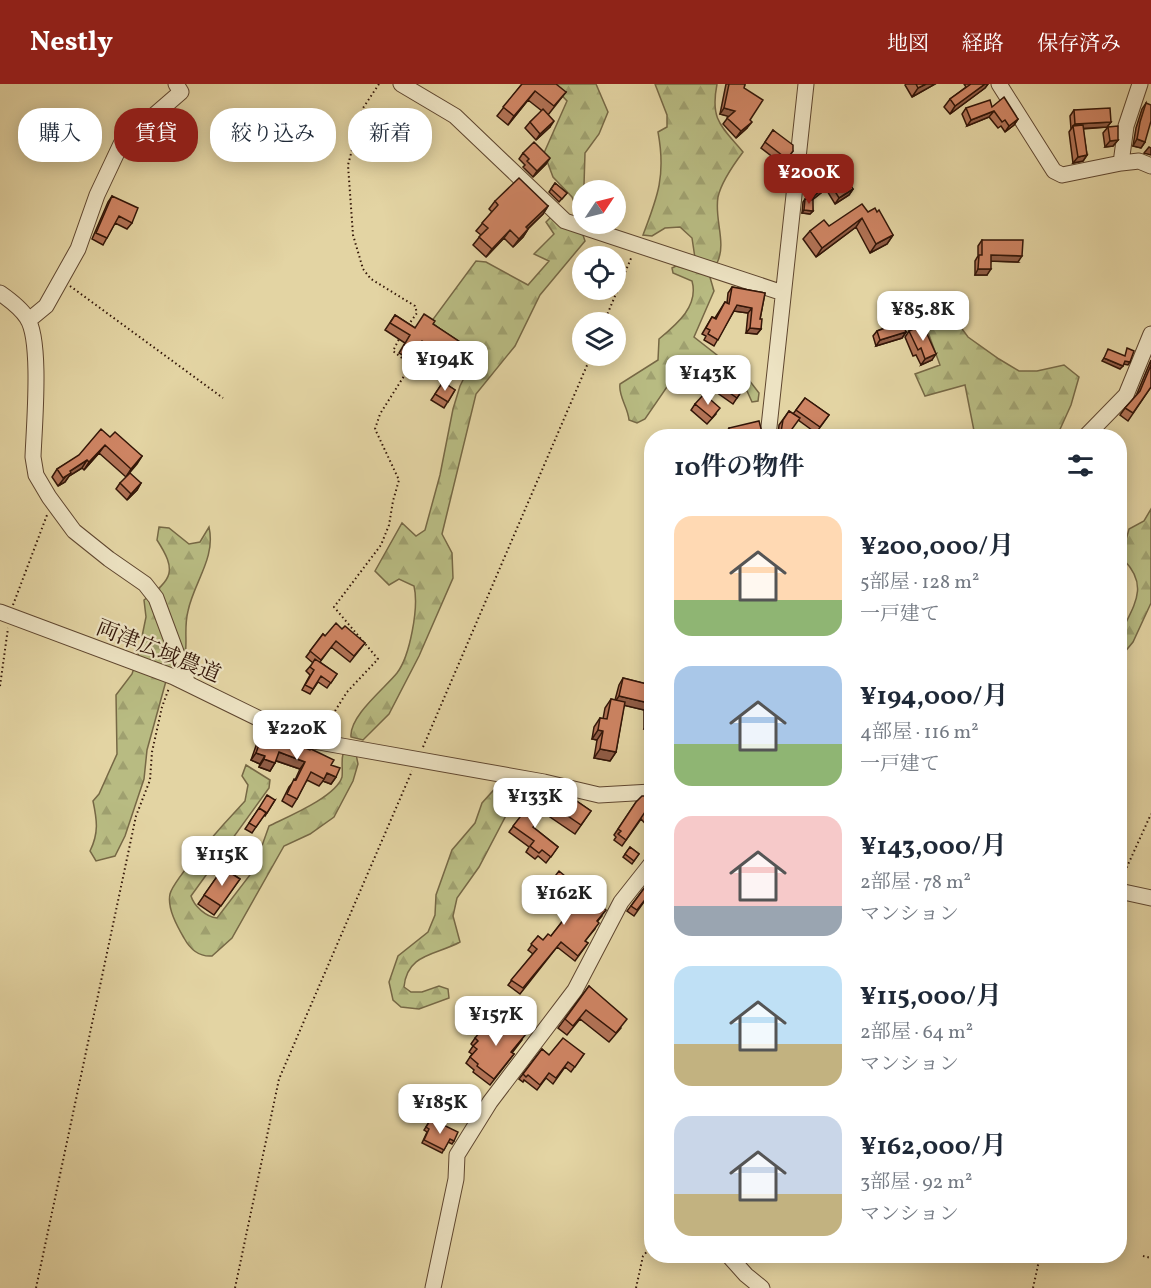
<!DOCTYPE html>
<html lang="ja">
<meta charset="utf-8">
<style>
:root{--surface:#fff;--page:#f6f6f7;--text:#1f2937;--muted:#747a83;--accent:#8f2418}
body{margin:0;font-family:Vollkorn,"Noto Serif JP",serif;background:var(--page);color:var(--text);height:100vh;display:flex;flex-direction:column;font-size:22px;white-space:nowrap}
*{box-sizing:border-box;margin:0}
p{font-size:20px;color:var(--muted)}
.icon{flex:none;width:33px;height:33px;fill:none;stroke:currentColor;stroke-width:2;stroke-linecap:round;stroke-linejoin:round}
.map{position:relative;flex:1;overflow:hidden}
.panel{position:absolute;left:644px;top:345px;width:483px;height:834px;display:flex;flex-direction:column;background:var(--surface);border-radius:24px;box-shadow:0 3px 15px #0003}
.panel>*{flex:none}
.banner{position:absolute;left:18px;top:24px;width:536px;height:54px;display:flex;gap:12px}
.needle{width:39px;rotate:55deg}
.tools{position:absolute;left:572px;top:96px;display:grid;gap:12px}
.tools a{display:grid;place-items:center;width:54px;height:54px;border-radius:50%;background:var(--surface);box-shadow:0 3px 15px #0003;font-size:30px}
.price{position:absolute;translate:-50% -51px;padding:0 14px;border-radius:12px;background:#fff;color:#222;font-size:20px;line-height:39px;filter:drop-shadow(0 2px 3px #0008)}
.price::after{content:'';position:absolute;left:50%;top:36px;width:18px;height:14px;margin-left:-9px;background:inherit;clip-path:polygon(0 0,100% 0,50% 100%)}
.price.selected{background:var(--accent);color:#fff}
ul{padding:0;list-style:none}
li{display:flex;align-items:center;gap:18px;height:150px;padding:0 30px}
li span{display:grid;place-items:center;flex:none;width:168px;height:120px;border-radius:18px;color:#555}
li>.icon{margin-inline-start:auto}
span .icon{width:72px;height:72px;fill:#fffc;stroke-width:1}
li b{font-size:26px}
h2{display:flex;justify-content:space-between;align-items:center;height:72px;padding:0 30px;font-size:26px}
.pill{padding:0 21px;border-radius:24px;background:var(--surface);box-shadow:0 3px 15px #0003;font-size:21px;line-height:54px}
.pill.selected{background:var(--accent);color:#fff}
header{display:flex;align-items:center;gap:36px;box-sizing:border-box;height:84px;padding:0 30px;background:var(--accent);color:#fff}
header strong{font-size:28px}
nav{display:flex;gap:33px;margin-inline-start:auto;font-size:21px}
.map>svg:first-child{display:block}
</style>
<header>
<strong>Nestly</strong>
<nav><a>地図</a><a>経路</a><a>保存済み</a></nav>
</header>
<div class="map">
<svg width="1151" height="1204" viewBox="0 0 1151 1204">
<defs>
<pattern id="forest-firs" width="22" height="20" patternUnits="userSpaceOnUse" patternTransform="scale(1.5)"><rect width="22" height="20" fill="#b8bb82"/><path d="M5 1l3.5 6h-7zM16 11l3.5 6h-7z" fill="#9fa06f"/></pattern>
</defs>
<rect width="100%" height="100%" fill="#e3d4a3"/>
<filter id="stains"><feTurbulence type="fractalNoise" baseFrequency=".00333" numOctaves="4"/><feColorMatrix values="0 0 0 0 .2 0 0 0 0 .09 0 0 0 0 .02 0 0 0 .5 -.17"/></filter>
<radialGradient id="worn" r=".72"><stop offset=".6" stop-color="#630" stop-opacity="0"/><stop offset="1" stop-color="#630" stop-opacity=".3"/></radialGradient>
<path fill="url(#forest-firs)" stroke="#766845" stroke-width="1.5" d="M551 0H596L608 28 599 50 585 69 584 101 586 106H582V131L579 130 572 113 553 93 544 69 567 17Z
M655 0H717C710 36 721 42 743 68 734 80 721 99 718 113 714 135 727 159 717 179L695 174 692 154 680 143 665 144 652 152 643 151C658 112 666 91 658 48L667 43V31Z
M552 132 583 151 585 157 540 211 515 262 476 310 442 450 452 469 453 494 419 572 389 630 363 656 351 653C349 632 385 604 397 589 410 572 419 523 414 502L399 495 389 501 375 487 402 439 416 452 425 446 440 391 453 325 460 302 475 272 431 238 476 177 486 178 528 201 549 177 534 170 554 150 546 138Z
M676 182 709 190 714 207 694 253 749 296 759 309 758 317 752 318 747 307 706 276 696 288 684 278 645 335 637 339 629 336C628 323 618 312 620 300L658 276 659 255C677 240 699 222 692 197L673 189 672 184Z
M934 218 954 234 968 253 999 275 1019 287H1037L1064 281 1079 293 1071 321 1057 352H975L965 301 925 312 915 290 940 281 918 221Z
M1151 425V519L1133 558 1119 575C1119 567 1117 557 1120 551 1133 522 1150 503 1124 476L1125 460 1129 445 1144 437Z
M159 443 169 444 189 460 200 458 209 443C216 474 194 498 188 527 182 551 192 566 178 590L169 586 147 666 144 695 125 752 115 772 96 777 90 767C99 749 97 736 93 717L99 710 117 670 116 611 132 590 138 572 146 533 144 516C173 495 177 487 157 456Z
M343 670H356L358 680 353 697 334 733 310 750 284 762 232 854 212 872C199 873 190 865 184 854 177 842 167 824 170 810 174 794 230 733 245 717L248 701 242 692 246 681 270 696 269 704 191 812C194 822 206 833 217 834L253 787 269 742C287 733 336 713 342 693 343 686 341 677 343 670Z
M514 698 548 705 552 709 542 721 521 712 510 724 479 783 457 814 453 832 460 858C437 871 407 869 404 903L411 908H422L439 902 448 905 449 914 419 925 401 923 393 916 389 898 398 872 428 848 435 831 436 811 452 766 475 739 482 719 500 699Z"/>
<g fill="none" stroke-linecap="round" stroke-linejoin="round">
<g stroke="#5f462f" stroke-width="17">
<path id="minor" d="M401 0 455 32 565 137 783 209
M999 0 1054 87 1062 91 1121 79 1126 42 1140 0
M1121 79 1139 77 1151 82
M0 209C10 216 21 224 27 234 42 256 34 343 33 373L36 391 49 413 74 447 109 475 145 500 156 514 188 600
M29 236 46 222 78 165 97 111 121 60 181 8 176 0
M768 352 806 0
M1086 352 1126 311 1151 250
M0 528 174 593 274 642 308 656 544 698 599 711 651 708
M1119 807 1151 814
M729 1172 746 1191 762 1204
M433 1204 456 1095 457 1071 490 1018 575 906 621 818 651 780"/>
</g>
<path stroke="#331608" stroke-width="2" stroke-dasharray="1.5 3" stroke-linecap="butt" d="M379 0 363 24 348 81 353 151 363 185 371 195 415 222 417 229 409 240
M70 202 223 314
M604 238 632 172
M13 521 47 431
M0 602 8 544
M323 646 347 608 378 575 334 523 381 461 389 441 393 417 399 396 375 345 380 330 411 281 393 267 399 255
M423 663 591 272
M1121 796 1151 730
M1143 1172 1151 1174
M36 1204 136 732 150 696 152 668 162 623 169 604
M235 1204 279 995 412 687
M636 1204 643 1172 651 1163
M1033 1204 1040 1172"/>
<use href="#minor" stroke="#ede3c3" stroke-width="15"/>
</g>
<path fill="#b17255" stroke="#331608" stroke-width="1.5" d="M522 0 566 8 548 31 550 43 536 56 525 44 530 38 542 27 528 16 508 41 497 32Z
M726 0H745L744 4 750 36 747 44 736 54 723 40 729 32 720 30Z
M906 0H935L912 13 905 1Z
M964 0H988L985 4 950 30 944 23 950 15 966 3Z
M1146 19 1145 58 1141 64 1133 62 1136 44 1142 25Z
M992 23 1018 35 1014 41 1005 48 1001 42 998 44 989 33 967 42 962 30 966 24Z
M1074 26 1111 38 1107 43 1083 45 1087 71 1083 77 1073 79 1069 48 1071 45 1070 32Z
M1108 43 1118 56 1113 62 1105 63 1103 49Z
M773 46 793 67 783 81 761 64Z
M523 69 546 80 533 93 523 83 525 81 519 75Z
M839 89 853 105 849 111 835 120 826 105 812 116 813 127 810 130 802 129 803 118 805 115 810 116 804 108 805 104 809 98 819 93Z
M555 99 567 109 559 118 549 108Z
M112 112 132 139 127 145 115 139 103 161 92 155 108 118Z
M495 117 548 122 543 130 528 145 523 153 513 163 504 154 486 173 473 161 481 151 476 147 492 128 489 125Z
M868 128 893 151 887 160 870 169 856 143 816 173 803 155 810 147 829 142Z
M982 156 1018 178 991 177 987 191H975V177L978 172V162Z
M732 203 765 209 760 235 761 245 757 250 746 249 748 229 734 227 714 262 704 256 706 252 702 250 712 233 715 234 725 218 727 219 728 209Z
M395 231 415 244 433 240 466 262 449 286 417 264 409 275 399 269 405 259 385 246Z
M887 241 906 248 902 254 876 262 873 252 877 247 885 244Z
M909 247 932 276 921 281 916 271 913 272 905 253Z
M1151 276V303L1128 337 1120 331 1125 324 1136 312Z
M713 279 745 302 733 320 716 308 718 305 702 294Z
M443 298 455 306 444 324 431 316Z
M805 314 829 331 816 349 798 336 778 352 779 341 789 327 793 330Z
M695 320 716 330 707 340 691 326Z
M729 344 763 352H726L725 350Z
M110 353 142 372 126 393 99 369 84 386 82 384 69 392 65 398 58 402 52 393 57 385Z
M120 399H141L137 406 127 416 116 405Z
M342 545 365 559 350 578 331 563 320 578 337 590 327 604 318 598 310 610 302 606 310 591 306 587 313 579 306 573 323 550 325 552Z
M623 594 651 601V646L644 645V626L624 621 616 668 610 677 594 674 597 656 592 655 594 643 600 634 603 635 605 624 611 615 615 616 619 601Z
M263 649 331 681 336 693 331 700 323 697 319 702 307 696 297 715 292 723 282 717 289 703 295 696 300 685 276 677 270 687 259 683 260 680 251 676 258 656Z
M559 705 591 727 575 750 544 729 533 743 558 763 546 779 538 772 535 775 526 768 529 763 509 748 534 715 545 725Z
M651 712V746L641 735 622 762 614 756 616 753 614 751 636 718Z
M275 716 265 732 264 731 252 749 245 745 259 724Z
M630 763 639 770 632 780 623 773Z
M223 784 240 795 214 831 198 820Z
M651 795V808L634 832 627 827Z
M552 796 602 832 597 838 595 845 585 857 588 859 575 877 557 863 520 910 508 901 533 870 528 866 538 852 543 856 551 852 565 834 542 815 551 803 548 801Z
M589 902 621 944 609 958 580 935 567 951 558 944Z
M491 948 522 956 512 969 514 970 490 1001 473 988 474 986 466 979 472 970 469 968 473 962 471 960 475 954Z
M542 965 549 971 584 970 571 988 565 983 553 1000 546 994 537 1006 524 996 523 998 519 995Z
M431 1035 454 1057 452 1060 448 1058 442 1069 422 1059 427 1048 424 1046Z"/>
<path fill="#905c45" stroke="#331608" stroke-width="1.5" d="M926 0H935L912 13 918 4Z
M985 0H988L985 4 950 30 955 22Z
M535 7 528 16 508 41 514 32Z
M724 24 735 27 730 33 720 30Z
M994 27 989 33 967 42 971 36Z
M1018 35 1014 41 1005 48 1009 42Z
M554 37 550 43 536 56 540 50Z
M752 38 747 44 736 54 741 47Z
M1111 38 1107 43 1074 45 1073 42 1071 45 1075 40Z
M1137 55 1145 58 1141 64 1133 62Z
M1118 56 1113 62 1105 63 1110 57Z
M1149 63 1151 64V71L1144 69Z
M1087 71 1083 77 1073 79 1078 73Z
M550 74 546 80 533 93 537 87Z
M830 99 826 105 811 117 815 111Z
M853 105 849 111 835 120 839 114Z
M548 122 543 130 521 151 526 143Z
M804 126 813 127 810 130 802 129Z
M862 134 856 143 816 173 822 164Z
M528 145 523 153 513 163 519 155Z
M510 146 504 154 486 173 492 165Z
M893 151 887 160 870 169 876 160Z
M991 171 1022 172 1018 178 987 177Z
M978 185H991L987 191H975Z
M737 221 752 224 748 229 733 227Z
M750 244 761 245 757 250 746 249Z
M906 248 902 254 876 262 880 256Z
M936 270 932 276 921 281 925 275Z
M1104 274 1123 282 1120 285 1102 277Z
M1125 277 1130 278 1128 281 1123 280Z
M105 361 99 369 84 386 89 378Z
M142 372 137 380 126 393 131 385Z
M87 376 82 384 69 392 65 398 58 402 70 387Z
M141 399 137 406 127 416 131 410Z
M619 612 649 619 644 626 614 619Z
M649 638H651V646L644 645Z
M598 646 603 647 597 656 592 655Z
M600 665 616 668 610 677 594 674Z
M279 668 305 678 300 685 274 676Z
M256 669 265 672 260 680 251 676Z
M264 675 275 679 270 687 259 683Z
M327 689 336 693 331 700 323 697Z"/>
<path fill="#ce8463" stroke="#331608" stroke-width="1.5" d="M522 0H556L566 8 554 22 535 7 514 32 503 23Z
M729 0H745L744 4 763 16 750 36 752 38 741 47 727 34 735 27 724 24Z
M916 0H926L918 4Z
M971 0H985L955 22 950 15Z
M1004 13 1018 35 1009 42 1005 36 1002 38 994 27 971 36 966 24 990 16 992 23Z
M1146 19 1151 21V37L1145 58 1137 55 1140 38Z
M1110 24 1111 38 1075 40 1074 26Z
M543 25 554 37 540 50 530 38Z
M1083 41 1087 71 1078 73 1073 42Z
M1118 42V56L1110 57 1108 43Z
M773 46 793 61V67L787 75 765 58Z
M534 58 550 74 537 87 527 77 529 75 523 69Z
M835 83 839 89 842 87 853 105 839 114 830 99 815 111 808 102 809 98 818 91 819 93Z
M519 94 548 122 526 143 528 145 519 155 510 146 492 165 479 153 488 144 482 139 498 121 495 117Z
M555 99 567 109 562 115 551 105Z
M112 112 138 124 132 139 119 132 107 154 96 149Z
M805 115 813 116V127L804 126Z
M862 120 868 128 875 124 877 128 879 126 893 151 876 160 862 134 822 164 810 147 824 136 829 142Z
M982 156H1023L1022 172 991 171V185H978L979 171H982Z
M732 203 765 209 760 235H762L761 245 750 244 752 224 737 221 718 256 708 250 710 246 706 244 712 233 716 235 725 218 729 220Z
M424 230 435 237 433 240 466 262 454 279 422 257 414 268 404 261 410 251 390 239 395 231 415 244Z
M902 236 906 248 880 256 877 247 888 243 887 241Z
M923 241 936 270 925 275 921 264 918 266 909 247Z
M1127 264 1134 267 1130 278 1125 277 1123 282 1104 274 1108 265 1125 272Z
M713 279 745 302 737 314 720 302 722 299 706 288Z
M1151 281V303L1133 329 1125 324 1140 307Z
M443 298 455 306 448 318 435 310Z
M704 310 720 324 712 334 695 320Z
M805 314 829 331 820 343 796 326Z
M789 327 800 334 787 352H778L781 348 783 336Z
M759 337 763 352H731L729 344Z
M101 345 110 353 115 348 142 372 131 385 105 361 89 378 87 376 70 387 71 389 63 394 57 385 79 371Z
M130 389 141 399 131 410 120 399Z
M336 539 342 545 345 542 365 559 354 572 336 557 321 576 310 567 323 550 325 552Z
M315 575 337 590 331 599 321 592 313 605 305 601 314 586 310 583Z
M623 594 651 601V638H649V619L619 612Z
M611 615 625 618 616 668 600 665 603 647 598 646 600 634 607 635Z
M263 649 310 666 311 665 334 676 331 681 340 684 336 693 327 689 324 695 311 688 297 715 287 710 294 695 296 696 305 678 279 668 275 679 264 675 265 672 256 669Z
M559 705 591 727 581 741 549 719Z
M267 711 275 716 267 729 259 724Z
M642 712H651V736L645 728 626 756 618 750 621 747 618 745 636 718Z
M534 715 546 726 533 743 558 763 551 773 542 766 539 769 530 762 534 757 513 742Z
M259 724 266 729 256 743 249 739Z
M630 763 639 770 634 777 625 770Z
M223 784 240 795 221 822 204 811Z
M559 787 606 826 597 837 599 839 585 857 588 859 578 872 561 858 523 904 511 896 537 865 531 860 538 852 543 856 548 850 551 852 569 829 545 810 555 798 552 796Z
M651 795V808L637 826 631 822Z
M589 902 627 935 616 949 586 926 573 942 565 935Z
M501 935 510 942 512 939 526 950 511 968 514 970 494 995 477 982 478 980 470 973 477 965 473 962 478 957 475 954 484 943 491 948Z
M563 954 584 970 575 983 568 978 556 994 549 989 540 1001 528 991 526 993 523 990 542 965 549 971Z
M431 1035 458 1048 454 1057 450 1055 444 1066 424 1056 429 1045 426 1043Z"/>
<g text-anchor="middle" stroke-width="4.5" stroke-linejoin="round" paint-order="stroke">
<g font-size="22" fill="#331608" stroke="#ede3c3">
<text transform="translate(159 566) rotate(22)" y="8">両津広域農道</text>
</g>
</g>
<rect width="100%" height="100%" filter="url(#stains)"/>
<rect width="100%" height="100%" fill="url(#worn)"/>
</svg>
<div class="tools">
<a><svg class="needle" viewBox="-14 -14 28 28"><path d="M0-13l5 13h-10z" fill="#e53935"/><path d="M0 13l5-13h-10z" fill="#747a83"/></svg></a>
<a><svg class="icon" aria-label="locate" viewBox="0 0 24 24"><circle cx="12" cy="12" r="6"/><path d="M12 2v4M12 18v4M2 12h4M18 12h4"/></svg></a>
<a><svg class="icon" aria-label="layers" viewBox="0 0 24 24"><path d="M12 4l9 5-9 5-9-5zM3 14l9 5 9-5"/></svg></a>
</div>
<b class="price selected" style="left:809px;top:121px">¥200K</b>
<b class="price" style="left:923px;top:258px">¥85.8K</b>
<b class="price" style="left:445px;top:308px">¥194K</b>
<b class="price" style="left:708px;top:322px">¥143K</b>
<b class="price" style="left:297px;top:677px">¥220K</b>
<b class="price" style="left:535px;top:745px">¥133K</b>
<b class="price" style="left:222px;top:803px">¥115K</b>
<b class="price" style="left:564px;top:842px">¥162K</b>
<b class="price" style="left:496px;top:963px">¥157K</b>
<b class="price" style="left:440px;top:1051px">¥185K</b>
<div class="banner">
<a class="pill">購入</a>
<a class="pill selected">賃貸</a>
<a class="pill">絞り込み</a>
<a class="pill">新着</a>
</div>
<section class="panel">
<h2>10件の物件<svg class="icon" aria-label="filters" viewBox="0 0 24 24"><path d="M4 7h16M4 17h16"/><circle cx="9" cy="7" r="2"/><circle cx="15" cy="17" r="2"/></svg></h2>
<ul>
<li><span style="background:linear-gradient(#ffd9b3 70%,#8fb573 0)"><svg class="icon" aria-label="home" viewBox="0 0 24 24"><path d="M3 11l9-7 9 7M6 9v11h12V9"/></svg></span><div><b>¥200,000/月</b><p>5部屋 · 128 m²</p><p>一戸建て</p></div></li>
<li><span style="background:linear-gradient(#a9c7e8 65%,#8fb573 0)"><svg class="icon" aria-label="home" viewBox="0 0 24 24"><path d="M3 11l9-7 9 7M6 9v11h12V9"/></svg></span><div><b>¥194,000/月</b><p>4部屋 · 116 m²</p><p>一戸建て</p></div></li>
<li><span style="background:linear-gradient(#f6c9c9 75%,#9aa5b1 0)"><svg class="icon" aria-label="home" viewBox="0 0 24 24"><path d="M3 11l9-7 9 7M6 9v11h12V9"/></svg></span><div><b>¥143,000/月</b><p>2部屋 · 78 m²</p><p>マンション</p></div></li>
<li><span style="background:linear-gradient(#bfe0f5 65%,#c2b280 0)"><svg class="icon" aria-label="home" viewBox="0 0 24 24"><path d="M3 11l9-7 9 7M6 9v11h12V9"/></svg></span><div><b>¥115,000/月</b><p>2部屋 · 64 m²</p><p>マンション</p></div></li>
<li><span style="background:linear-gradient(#c9d6e8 65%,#c2b280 0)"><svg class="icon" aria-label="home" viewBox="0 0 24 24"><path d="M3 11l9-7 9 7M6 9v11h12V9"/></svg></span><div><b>¥162,000/月</b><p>3部屋 · 92 m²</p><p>マンション</p></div></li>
</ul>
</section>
</div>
